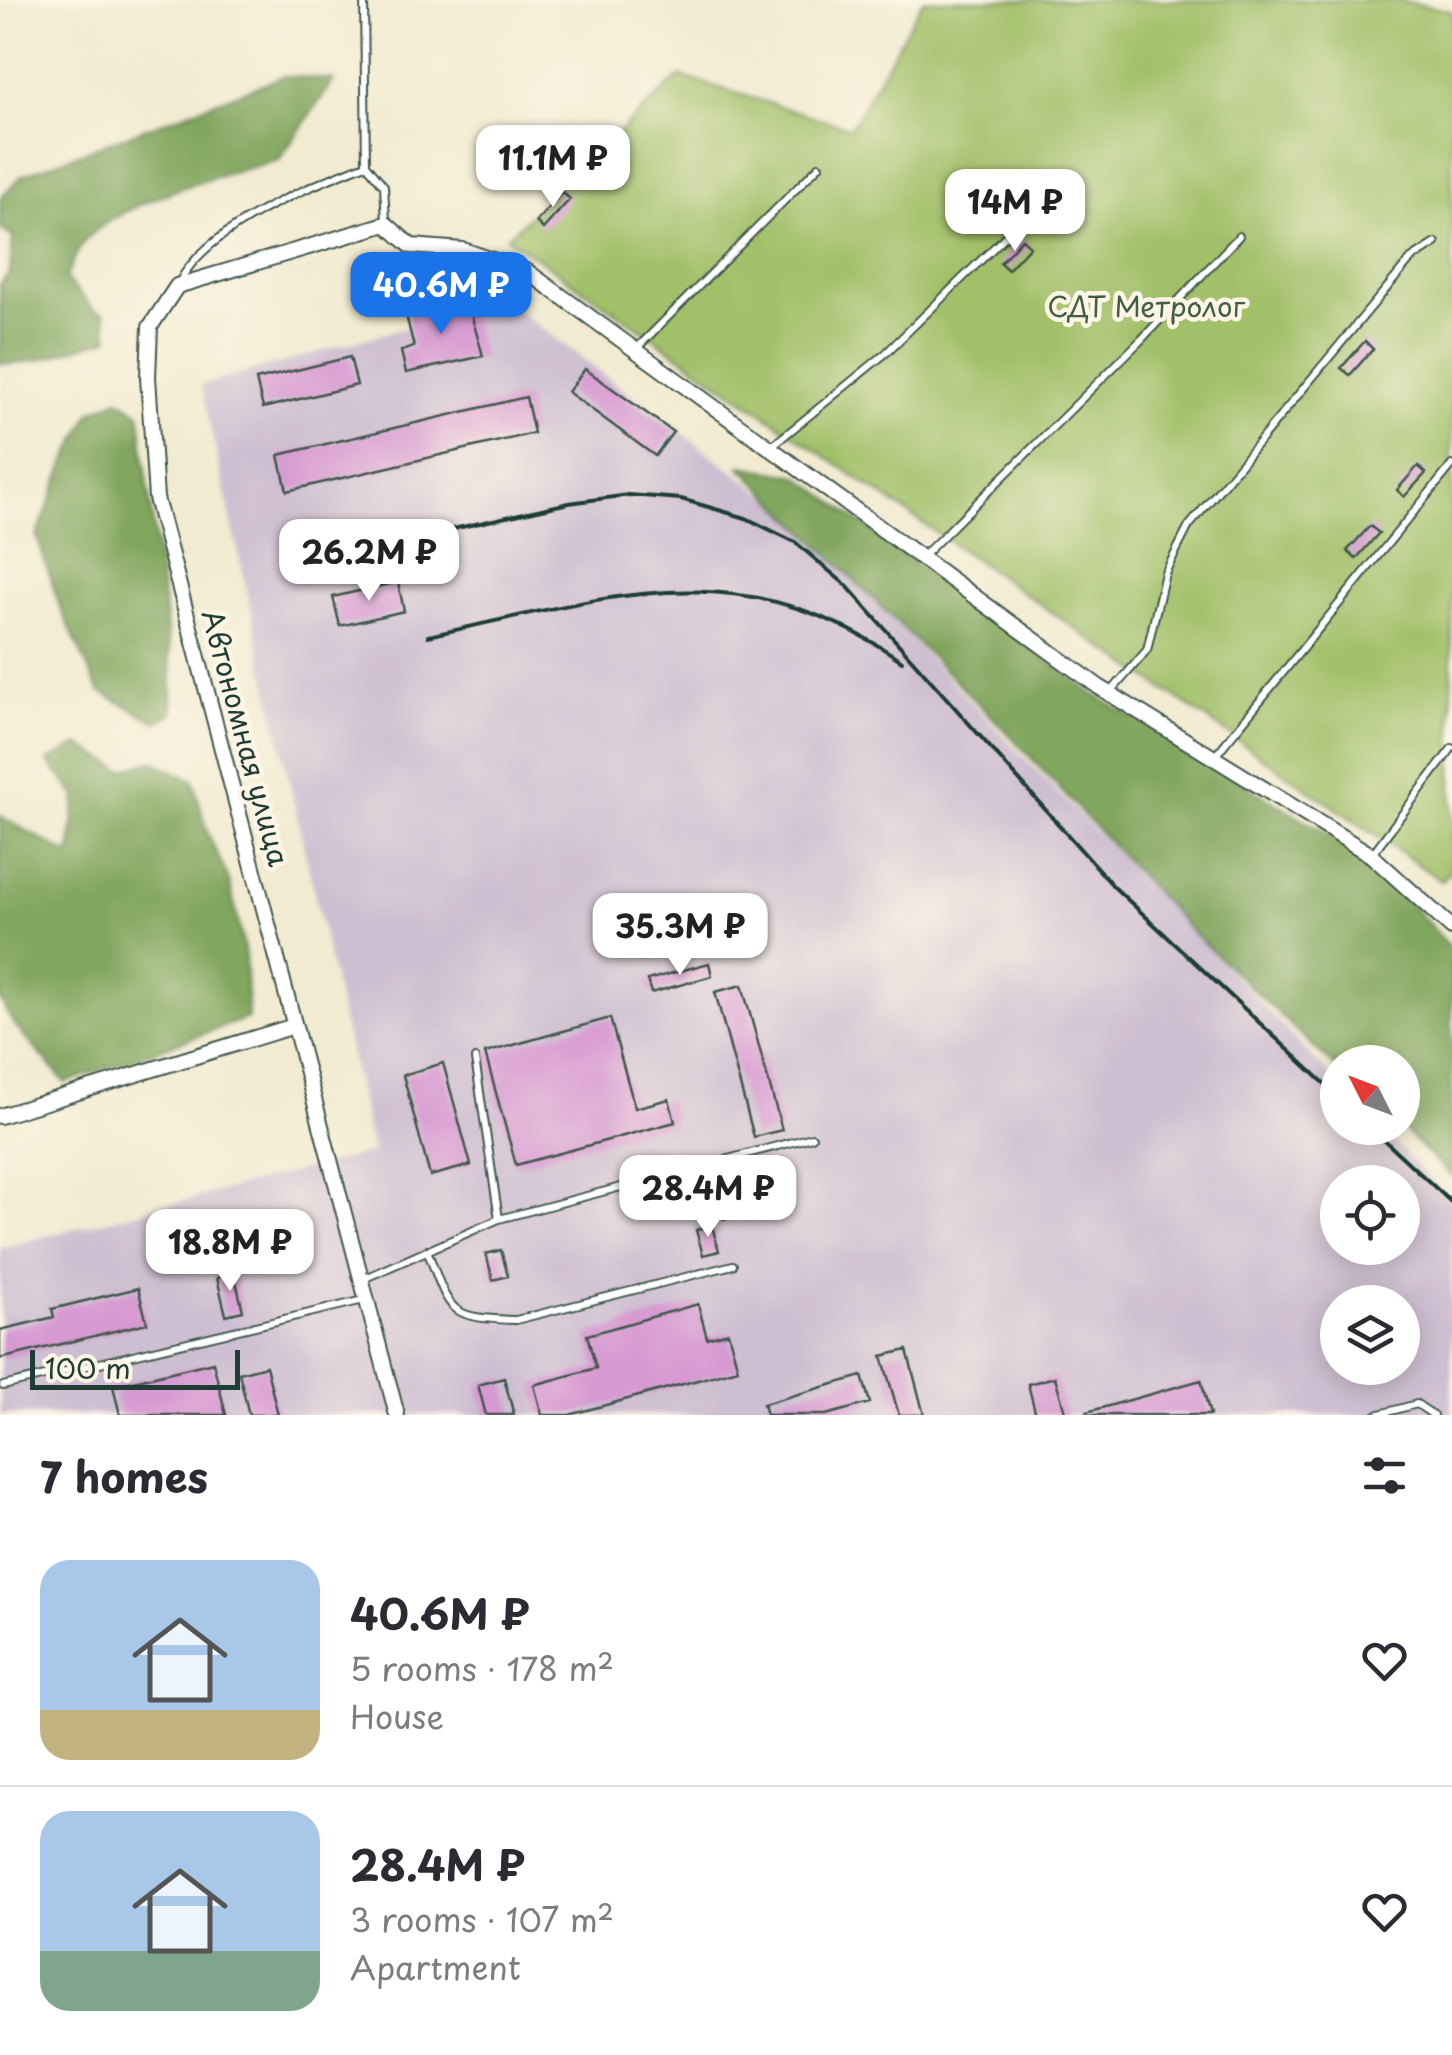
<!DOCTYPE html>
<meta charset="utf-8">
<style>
:root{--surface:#fff;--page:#f7f7f7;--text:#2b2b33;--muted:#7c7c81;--line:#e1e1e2;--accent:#1a73e8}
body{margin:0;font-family:"Playpen Sans",sans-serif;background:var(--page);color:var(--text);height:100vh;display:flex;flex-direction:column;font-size:38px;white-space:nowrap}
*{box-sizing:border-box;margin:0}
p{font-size:32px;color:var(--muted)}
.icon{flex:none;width:55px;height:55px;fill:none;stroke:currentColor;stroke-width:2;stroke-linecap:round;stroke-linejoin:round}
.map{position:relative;height:1415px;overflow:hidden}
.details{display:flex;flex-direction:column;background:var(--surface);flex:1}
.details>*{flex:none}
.needle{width:65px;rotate:312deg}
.fabs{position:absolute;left:1320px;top:1045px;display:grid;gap:20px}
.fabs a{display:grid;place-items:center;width:100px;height:100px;border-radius:50%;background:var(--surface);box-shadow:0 5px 25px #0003;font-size:50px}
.scale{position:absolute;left:30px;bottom:25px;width:210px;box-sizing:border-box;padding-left:10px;border:5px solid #1f3d34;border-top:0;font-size:28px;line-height:35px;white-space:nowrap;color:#1f3d34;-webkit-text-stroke:8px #fcf5e5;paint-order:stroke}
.price{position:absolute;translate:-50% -85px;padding:0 22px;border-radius:20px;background:#fff;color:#222;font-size:32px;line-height:65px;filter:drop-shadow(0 2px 5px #0008)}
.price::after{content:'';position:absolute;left:50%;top:60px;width:30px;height:22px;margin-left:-15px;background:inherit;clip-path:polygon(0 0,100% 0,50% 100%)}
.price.active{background:var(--accent);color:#fff}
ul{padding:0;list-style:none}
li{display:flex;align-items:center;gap:30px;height:250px;padding:0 40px}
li+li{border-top:2px solid var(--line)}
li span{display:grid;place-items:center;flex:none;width:280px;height:200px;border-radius:30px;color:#555}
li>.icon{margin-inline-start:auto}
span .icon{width:120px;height:120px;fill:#fffc;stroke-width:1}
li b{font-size:42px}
h2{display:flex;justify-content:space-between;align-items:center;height:120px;padding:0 40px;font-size:42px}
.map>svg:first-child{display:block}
</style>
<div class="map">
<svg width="1452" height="1415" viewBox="0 0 1452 1415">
<rect width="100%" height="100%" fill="#fcf5e5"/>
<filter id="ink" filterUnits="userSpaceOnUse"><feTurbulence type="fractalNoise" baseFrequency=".01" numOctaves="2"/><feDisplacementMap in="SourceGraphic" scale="20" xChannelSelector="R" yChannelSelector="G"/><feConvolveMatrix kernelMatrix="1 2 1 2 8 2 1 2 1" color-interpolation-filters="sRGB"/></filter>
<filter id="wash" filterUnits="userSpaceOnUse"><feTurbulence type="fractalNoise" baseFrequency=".0048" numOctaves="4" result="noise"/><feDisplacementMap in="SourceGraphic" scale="40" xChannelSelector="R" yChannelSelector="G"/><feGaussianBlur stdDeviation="2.25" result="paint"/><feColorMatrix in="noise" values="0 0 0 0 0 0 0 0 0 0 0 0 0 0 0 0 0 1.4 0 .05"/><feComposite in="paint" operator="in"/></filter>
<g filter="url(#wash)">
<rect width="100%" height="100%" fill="#f2ebd1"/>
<path fill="#cebed1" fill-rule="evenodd" d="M504 300 788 512 1337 1083 1338 1128H1380L1452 1202V1415H0V1248L372 1152 201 385ZM1338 1182H1402V1248H1338ZM1338 1302H1402V1368H1338Z"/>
<path fill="#a2c069" stroke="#607e4e" stroke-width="2.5" d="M923 0H1397L1452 11V869L1442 881 507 237 680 76 851 128Z"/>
<path fill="#81a65d" stroke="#507248" stroke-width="2.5" d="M284 76 334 80 279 160C228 173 117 201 83 243 76 252 71 268 65 278L94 310 105 314 109 339C75 346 31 368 0 363V285L10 272 13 237 0 229V198L23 175Z
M119 399 140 413C148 514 170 612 173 713L157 722 99 691 60 607 37 536 65 464 91 412Z
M740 466 798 476 1092 693 1365 856 1452 949V1176L1401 1128 1402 1062H1338L1337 1069 1191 931 1011 736Z
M79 745 123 770 152 761 193 780 208 834 229 881 245 954 248 1018 65 1083C45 1056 8 1026 0 997V816L70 855 76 796 48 761Z"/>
<g id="blocks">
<path fill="#d799d2" d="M562 192 570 199 543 229 536 222Z
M1022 239 1030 246 1008 270 1000 263Z
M467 300 483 356 406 373 401 351 414 347 406 315Z
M1365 341 1373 349 1350 375 1341 368Z
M350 357 357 385 263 408 256 380Z
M585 369 673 432 655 456 568 392Z
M526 397 534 433 287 491 279 455Z
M1418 466 1426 473 1404 497 1397 490Z
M1370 526 1379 533 1356 559 1347 551Z
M398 582 404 611 340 626 333 597Z
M709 963 712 976 651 993 647 980Z
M742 985 782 1130 754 1137 715 992Z
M610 1018 635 1108 669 1099 675 1122 516 1165 485 1053Z
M443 1063 471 1165 430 1176 403 1075Z
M760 1191 765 1208 724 1219 720 1202Z
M712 1226 719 1251 703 1255 696 1230Z
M501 1250 508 1276 493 1280 486 1254Z
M234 1273 243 1311 226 1315 217 1278Z
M138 1288 147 1323 0 1359V1330L54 1317 52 1309Z
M698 1304 707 1338 728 1332 738 1369 569 1415H542L534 1385 596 1368 587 1335Z
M907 1350 924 1415H899L882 1356Z
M213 1362 226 1415H120L113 1386Z
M266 1366 278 1415H249L239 1373Z
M862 1376 870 1403 826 1415H766L763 1404Z
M1055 1377 1066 1415H1036L1028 1384Z
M504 1378 514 1415H486L478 1385Z
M1201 1380 1210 1415H1087V1412Z"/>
</g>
</g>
<g filter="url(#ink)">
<use href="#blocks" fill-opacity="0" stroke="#3f574c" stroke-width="2.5"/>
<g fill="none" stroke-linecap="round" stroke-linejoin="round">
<g stroke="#3f574c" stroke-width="10">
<path id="service" d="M366 164 384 186 386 221
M178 285C204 228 310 186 366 164L364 0
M637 348 819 166
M772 446 886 353 1064 179
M923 556 1141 340 1239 236
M1110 693 1147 650 1165 573 1189 526 1411 259 1436 243
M1215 756 1452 465
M1372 854 1452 748
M475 1059 499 1219
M427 1250C451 1312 446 1318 516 1320L733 1265
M361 1280 499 1219 812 1137
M3 1386 364 1300
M1376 1415 1417 1404 1433 1415"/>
</g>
<g stroke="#3f574c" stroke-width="18">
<path id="minor" d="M0 1116 294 1026
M397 1415 156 498 148 377 150 327 177 286 386 224 411 246 463 250 528 272 1099 687 1371 855 1452 928"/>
</g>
<use href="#service" stroke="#fff" stroke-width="6"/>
<use href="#minor" stroke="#fff" stroke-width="14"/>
<path stroke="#1f3d34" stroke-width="4" d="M395 542 569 503 629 495 681 499 746 518 795 542 847 586 1114 887 1338 1096
M428 636C606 598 737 548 902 661
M1371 1128 1452 1203"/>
</g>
</g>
<g text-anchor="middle" stroke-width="9" stroke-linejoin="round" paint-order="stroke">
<g font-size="28" fill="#405e41" stroke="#fcf5e5">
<text x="1146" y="317">СДТ Метролог</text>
</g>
<g font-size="28" fill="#1f3d34" stroke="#fcf5e5">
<text transform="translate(245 738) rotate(75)" y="10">Автономная улица</text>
</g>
</g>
</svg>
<div class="fabs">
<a><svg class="needle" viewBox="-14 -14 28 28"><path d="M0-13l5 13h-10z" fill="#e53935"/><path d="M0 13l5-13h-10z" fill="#7c7c81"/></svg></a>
<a><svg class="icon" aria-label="locate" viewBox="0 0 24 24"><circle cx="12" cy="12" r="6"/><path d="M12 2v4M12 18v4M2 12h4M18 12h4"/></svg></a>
<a><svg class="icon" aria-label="layers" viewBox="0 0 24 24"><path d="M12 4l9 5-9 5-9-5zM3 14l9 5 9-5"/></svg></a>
</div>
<div class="scale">100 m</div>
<b class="price" style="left:553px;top:210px">11.1M ₽</b>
<b class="price" style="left:1015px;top:254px">14M ₽</b>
<b class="price active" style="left:441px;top:337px">40.6M ₽</b>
<b class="price" style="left:369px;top:604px">26.2M ₽</b>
<b class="price" style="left:680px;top:978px">35.3M ₽</b>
<b class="price" style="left:708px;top:1240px">28.4M ₽</b>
<b class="price" style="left:230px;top:1294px">18.8M ₽</b>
</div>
<section class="details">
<h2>7 homes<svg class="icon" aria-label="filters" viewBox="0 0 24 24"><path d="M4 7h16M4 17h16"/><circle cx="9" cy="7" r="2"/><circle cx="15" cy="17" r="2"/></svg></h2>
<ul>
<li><span style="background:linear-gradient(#a9c7e8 75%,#c2b280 0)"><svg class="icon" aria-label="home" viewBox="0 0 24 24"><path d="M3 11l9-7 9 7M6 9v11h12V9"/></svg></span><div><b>40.6M ₽</b><p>5 rooms · 178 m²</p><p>House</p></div><svg class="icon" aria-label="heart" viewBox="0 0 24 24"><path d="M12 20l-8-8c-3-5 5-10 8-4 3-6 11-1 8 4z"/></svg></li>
<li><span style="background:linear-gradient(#a9c7e8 70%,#7fa58c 0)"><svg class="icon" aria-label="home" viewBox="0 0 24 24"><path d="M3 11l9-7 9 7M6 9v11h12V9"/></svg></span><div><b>28.4M ₽</b><p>3 rooms · 107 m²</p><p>Apartment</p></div><svg class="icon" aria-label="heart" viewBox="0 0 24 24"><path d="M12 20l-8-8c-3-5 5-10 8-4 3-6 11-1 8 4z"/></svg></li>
</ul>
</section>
